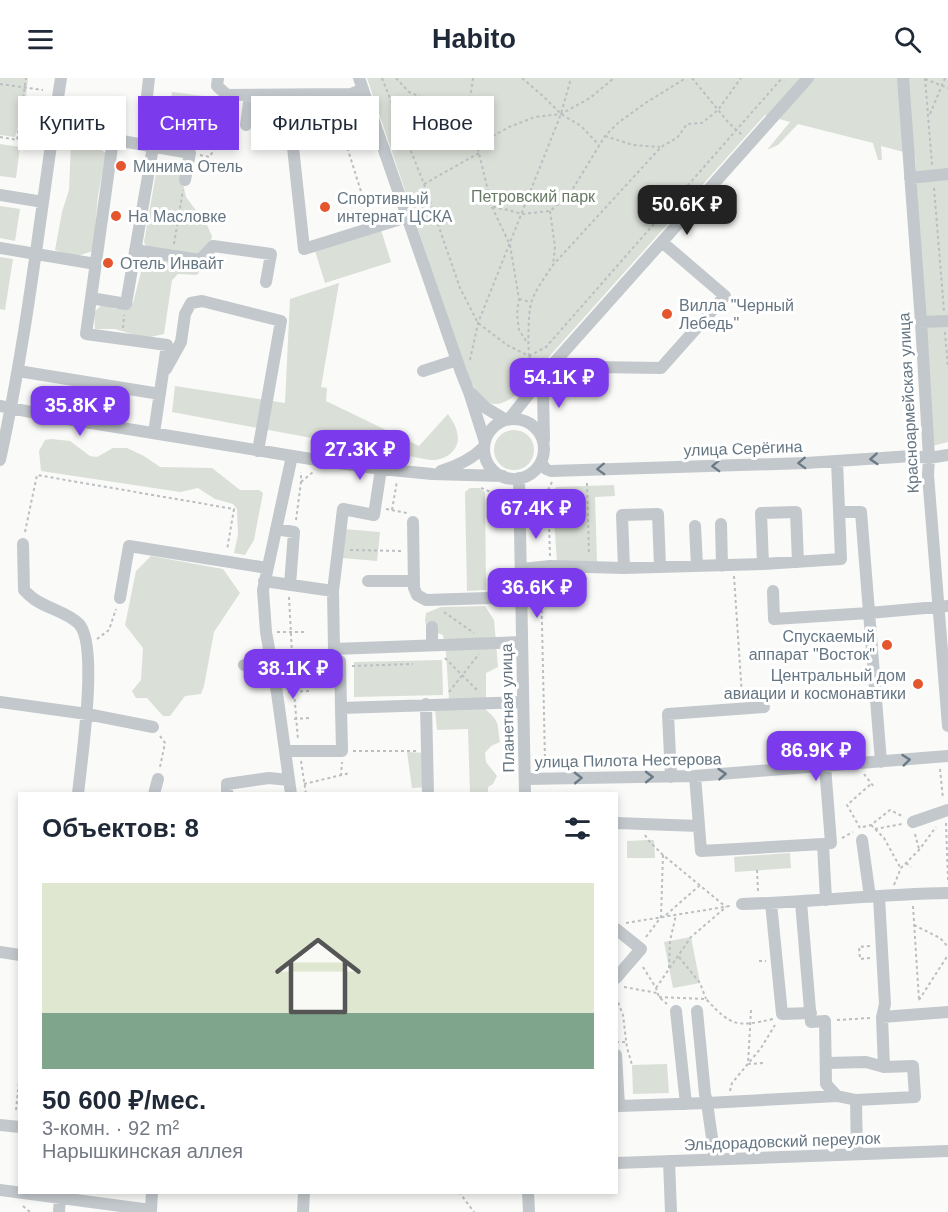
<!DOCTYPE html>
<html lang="ru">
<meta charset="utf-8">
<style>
:root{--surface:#fff;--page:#f2f2f3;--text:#1f2937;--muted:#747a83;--line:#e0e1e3;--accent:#7c3aed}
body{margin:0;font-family:Arial,sans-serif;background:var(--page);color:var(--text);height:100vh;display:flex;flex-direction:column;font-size:22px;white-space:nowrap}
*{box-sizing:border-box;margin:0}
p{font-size:20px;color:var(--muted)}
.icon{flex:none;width:33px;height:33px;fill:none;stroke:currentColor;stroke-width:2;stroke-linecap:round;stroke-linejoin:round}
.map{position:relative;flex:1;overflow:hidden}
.side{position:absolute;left:18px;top:714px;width:600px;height:402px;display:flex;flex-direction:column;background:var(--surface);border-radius:0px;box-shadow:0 3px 9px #0003}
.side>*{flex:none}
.guide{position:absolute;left:18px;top:18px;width:600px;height:54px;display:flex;gap:12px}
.price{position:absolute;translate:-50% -51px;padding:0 14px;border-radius:12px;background:var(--accent);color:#fff;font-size:20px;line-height:39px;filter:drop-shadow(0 2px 3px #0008)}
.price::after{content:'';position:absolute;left:50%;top:36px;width:18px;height:14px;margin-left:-9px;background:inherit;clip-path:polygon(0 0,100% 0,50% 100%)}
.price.on{background:#222;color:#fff}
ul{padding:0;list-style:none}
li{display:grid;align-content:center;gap:12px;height:318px;padding:0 24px}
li+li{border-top:2px solid var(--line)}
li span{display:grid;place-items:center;height:186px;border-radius:0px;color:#555}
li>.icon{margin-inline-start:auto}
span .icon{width:108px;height:108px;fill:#fffc;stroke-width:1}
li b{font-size:26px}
h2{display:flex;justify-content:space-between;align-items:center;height:72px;padding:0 24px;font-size:26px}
.tag{padding:0 21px;border-radius:0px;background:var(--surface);box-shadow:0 3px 9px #0003;font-size:21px;line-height:54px}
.tag.on{background:var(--accent);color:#fff}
header{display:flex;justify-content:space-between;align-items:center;height:78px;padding:0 24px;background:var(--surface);font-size:27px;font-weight:700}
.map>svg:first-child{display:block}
</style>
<header><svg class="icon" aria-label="menu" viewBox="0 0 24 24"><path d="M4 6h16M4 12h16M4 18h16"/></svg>Habito<svg class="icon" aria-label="search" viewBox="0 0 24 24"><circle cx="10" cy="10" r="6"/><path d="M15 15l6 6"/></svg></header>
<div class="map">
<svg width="948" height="1134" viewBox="0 0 948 1134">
<rect width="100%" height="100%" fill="#fafaf8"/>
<path fill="#dadfd7" d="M0 0H28L25 28 15 59 0 57Z
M367 0H948V364L932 368 915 77 881 68 882 82H878L873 65 798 46 778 67 767 72 790 44 765 37 513 319C489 336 480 319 468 299Z
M172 14 203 18 200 40 169 36Z
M91 65 106 75 98 118 93 173 74 179 55 172 62 134 69 112 71 67Z
M0 66 20 69 16 100 0 98Z
M158 84H178L186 119 207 147 212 158 207 183 197 197 178 196 172 202 164 256 145 260 115 251H95L94 234 103 226 115 231 133 225 143 186 151 178 144 164Z
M0 128 20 131 15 163 0 160Z
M381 152 391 184 325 205 315 173Z
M0 179 13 181 5 232 0 231Z
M339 205 321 309 327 310 326 323 419 368 448 336C451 341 456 347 457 354 462 371 446 383 430 382L172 334 175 308 285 325 290 221Z
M494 372a20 20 0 1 1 40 0a20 20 0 1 1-40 0Z
M51 361 70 363 90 378 97 379 113 370H127L144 378 160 389 212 390 240 412H259L263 415 254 462 245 477 234 475 238 457 237 431 233 426 215 421 198 410 180 414 41 393 39 373 45 362Z
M614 407 615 418 595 419 597 484H557L552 412 557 409Z
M470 410H479L485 414 486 512 467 513 465 414Z
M344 451 380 454 377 483 342 480Z
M151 478 223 491 240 515 214 554 204 608 201 616 185 618 170 638H163L147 620H136L132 613 141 602 143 570 125 547 136 493Z
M485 528 494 542 498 589 486 595V632C502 646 496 645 500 664L491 668 485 675 486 684 497 698 493 706 488 709V715H470L468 651 437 652 435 631 449 622 446 575 443 557 427 551 425 543 426 535 441 529Z
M442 582 443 617 354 619V584Z
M407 674 426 675 427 709 412 710Z
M648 762H654L655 780H627V763Z
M790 775 791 790 735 794 734 779Z
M691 859 700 905 673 910 664 864Z
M667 986 669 1015 633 1016 632 987Z"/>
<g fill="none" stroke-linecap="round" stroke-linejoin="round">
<path stroke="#bbbfc2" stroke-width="2" stroke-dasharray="3 3" stroke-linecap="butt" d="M382 0 424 106 460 210 478 245 507 267 529 278 536 288
M396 0 409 14 451 32 471 48
M473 0 469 29 471 48 477 67 492 129 510 167 519 221 517 236 519 252 528 266
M522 0 544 19 561 36 581 48 599 67
M692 0 728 44 743 58
M925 0 932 87
M925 1 948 10
M0 6 43 12
M930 36 945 0
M301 47 337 37 369 139
M605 58 633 67 660 69
M0 59 17 62 26 0
M477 67 509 49 535 39 561 36 590 20 614 0
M200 77 209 79 227 55 235 51
M424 106 479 75
M934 110 944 233
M360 128 386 119
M493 129 508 132 522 136 550 133 563 122 574 109 605 58 619 44 647 24 686 0
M550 133 555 169 553 187
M174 166 183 112
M519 221 530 224
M123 250 124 237
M945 254 948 290
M529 278 546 269 782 0
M529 278C528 265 528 238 531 225 535 212 545 199 553 187L661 69 677 60 687 46 702 45 718 32 741 0
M470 282 478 245 561 36 571 0
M301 404 313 394
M587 405 589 477
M481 410 491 414H502
M386 431 407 435
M392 432 397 403
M296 442 301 404V394
M25 454 37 397 234 431 227 472
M350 472 402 473
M550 478 548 412 552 404
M734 498 742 618
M541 502 545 682 549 690
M289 519 294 613 298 662
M444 534 474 555
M277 554H307
M97 561 109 552 116 531
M445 580 479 614
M281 581H308
M352 588 413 586
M288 614 309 613
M449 614 479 576
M294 641 309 640
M160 658 165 665 160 689
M353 673H416
M301 683 306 716
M940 691 943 721
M864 696 874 709
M341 698 342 684
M304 706 350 695
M946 745 948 802
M871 747 884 760 900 789
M863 749 871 747 890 732 904 739
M860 750 847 727 872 705
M875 751 902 746
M915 756 919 771
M645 757 648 762 663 777 726 829
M842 760 853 754
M906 785 911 789
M757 792 758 813
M894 807 901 790 919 772 936 749
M913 828 919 922
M666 837 700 807
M626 845 730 828
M914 847 940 860 948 869
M646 859 661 839 663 777
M679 879 700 905 706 921
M870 880 860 881 859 869 870 868
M759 883H766
M643 889 656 910 659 919 667 926
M669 890 670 863 676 837
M624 909 657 915
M656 910 691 859 726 829
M616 919 623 937 627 970 632 987
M659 919 706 921C732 949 737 949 773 941
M919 922 948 877
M751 932 748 986 764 985
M837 942 870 940
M616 964H626
M730 1013 732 1005 761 970 775 947
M16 1032 20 994
M459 1114 474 1134
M23 1128 30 1134"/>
<path stroke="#c3c8cc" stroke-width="12" d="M218 0 217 8 227 17 351 16 363 11
M359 0 461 294 469 314 485 364
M903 0 921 244 929 380 928 397 948 648
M250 17 265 36 291 51 304 171 407 139
M144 46 149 0
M246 47 250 17
M53 51 190 75 185 102
M113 62 86 256 167 267 154 355
M910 100 948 96
M0 117 43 124
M0 170 96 186
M135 172 200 182 213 168 271 176 266 204
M91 220 126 226 153 69
M921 244 948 243
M553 286 578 308 594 289 661 290 725 218 662 164
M166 291 181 264 185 236 191 225 202 223 281 243 258 373
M18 293 160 316
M423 293 457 282
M471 315 486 330 506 342
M0 328 61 340 311 381 381 391 432 396 503 398
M509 341 553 286 808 0
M484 371a30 30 0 1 1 60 0a30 30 0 1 1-60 0Z
M544 362 543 313 544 296
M0 382C28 256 41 127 61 0
M541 385 546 391 551 393 806 385 912 378 929 380 948 377
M381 391 374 437 343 431 333 513 334 571 522 564
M441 393C457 388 472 381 484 369
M519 400 525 716
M839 434H861L881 684
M413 444 414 510 417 517 426 522 522 519
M721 446 722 488
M695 448 697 488
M276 451 294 454 290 507
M23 466 24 512C27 515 31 519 34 521 48 531 67 534 79 546 99 567 81 685 78 716
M763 486 761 435 796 434 798 484
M624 490 622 437 658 436 660 489
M522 491 550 488 624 490 763 486 841 481 837 383
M264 503 333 513
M368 503H413
M773 513 774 541 869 535 948 528
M120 520 129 468 267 490
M432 549V567
M340 583 341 630
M244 587 270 581
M0 624 87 636 153 649
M426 626 428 716
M285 673H342L341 630 523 624
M825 688 831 765 823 766 826 822
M695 698 701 773 823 766
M671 699 668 636 764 629
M525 701 695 698 948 678
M154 716 158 701
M227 716V706L269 700 289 702
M291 716 277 615 266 554 263 512 292 378
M913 744 948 732
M616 745 699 748
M862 762 870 819
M801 824 811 944 825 943 826 1006 837 1018 856 1022
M771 825 782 936 811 935
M742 826C811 824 879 816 948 815
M616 851 641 871 616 900
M0 874 20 877
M676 933 686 1026
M882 939 948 934
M616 977 619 1028 707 1025 705 1016 697 933
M827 985 866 984 884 989
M0 1047 20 1049
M857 1076 856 1022 915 1019 913 988 884 989 882 939 885 926 879 819
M715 1081 707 1025 837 1018
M669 1083 671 1134
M616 1085 948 1073
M0 1112 151 1132 152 1114
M528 1114 529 1134
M59 1134 60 1120
M303 1134 304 1114"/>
</g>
<defs><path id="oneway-chevron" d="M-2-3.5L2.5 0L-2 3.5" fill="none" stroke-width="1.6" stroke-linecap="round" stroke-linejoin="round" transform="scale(1.5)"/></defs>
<g stroke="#6a7a87">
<use href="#oneway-chevron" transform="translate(874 381) rotate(176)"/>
<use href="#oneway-chevron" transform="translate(802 385) rotate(178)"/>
<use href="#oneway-chevron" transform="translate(716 388) rotate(178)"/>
<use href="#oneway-chevron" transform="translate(601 391) rotate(178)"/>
<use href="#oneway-chevron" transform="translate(906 682) rotate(-6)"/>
<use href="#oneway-chevron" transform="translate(722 696) rotate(-4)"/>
<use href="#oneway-chevron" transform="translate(649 699) rotate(-1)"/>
<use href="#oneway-chevron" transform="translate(578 700) rotate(-1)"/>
</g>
<g fill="#e4572e" stroke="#fff" stroke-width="2">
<circle cx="121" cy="88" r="6"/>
<circle cx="325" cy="129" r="6"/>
<circle cx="116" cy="138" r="6"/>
<circle cx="108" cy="185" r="6"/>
<circle cx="667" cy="236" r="6"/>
<circle cx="887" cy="567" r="6"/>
<circle cx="918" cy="606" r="6"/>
</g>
<g text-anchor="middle" stroke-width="6" stroke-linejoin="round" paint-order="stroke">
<g font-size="16" fill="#657683" stroke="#fff" text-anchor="start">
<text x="133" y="94">Минима Отель</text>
<text x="337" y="126">Спортивный<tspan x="337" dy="18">интернат ЦСКА</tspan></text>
<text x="128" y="144">На Масловке</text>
<text x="120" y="191">Отель Инвайт</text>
<text x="679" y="233">Вилла "Черный<tspan x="679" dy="18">Лебедь"</tspan></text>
<text x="875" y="564" text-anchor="end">Спускаемый<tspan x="875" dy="18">аппарат "Восток"</tspan></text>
<text x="906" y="603" text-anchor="end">Центральный дом<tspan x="906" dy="18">авиации и космонавтики</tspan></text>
</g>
<g font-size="16" fill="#687a64" stroke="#fff">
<text x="533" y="124">Петровский парк</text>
</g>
<g font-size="16" fill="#657683" stroke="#fff">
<text transform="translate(908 325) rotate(-93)" y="6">Красноармейская улица</text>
<text transform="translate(743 370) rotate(-2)" y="6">улица Серёгина</text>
<text transform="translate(507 630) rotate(-91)" y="6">Планетная улица</text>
<text transform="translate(628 682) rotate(-1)" y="6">улица Пилота Нестерова</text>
<text transform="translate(782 1063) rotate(-2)" y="6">Эльдорадовский переулок</text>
</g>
</g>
</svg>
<b class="price on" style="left:687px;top:158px">50.6K ₽</b>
<b class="price" style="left:559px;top:331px">54.1K ₽</b>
<b class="price" style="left:80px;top:359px">35.8K ₽</b>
<b class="price" style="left:360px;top:403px">27.3K ₽</b>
<b class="price" style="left:536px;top:462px">67.4K ₽</b>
<b class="price" style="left:537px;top:541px">36.6K ₽</b>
<b class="price" style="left:293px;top:622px">38.1K ₽</b>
<b class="price" style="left:816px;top:704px">86.9K ₽</b>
<div class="guide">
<a class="tag">Купить</a>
<a class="tag on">Снять</a>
<a class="tag">Фильтры</a>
<a class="tag">Новое</a>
</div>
<section class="side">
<h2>Объектов: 8<svg class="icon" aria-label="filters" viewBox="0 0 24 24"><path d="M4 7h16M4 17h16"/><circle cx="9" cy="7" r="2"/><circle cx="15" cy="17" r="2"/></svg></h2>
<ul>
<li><span style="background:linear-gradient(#dfe7d0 70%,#7fa58c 0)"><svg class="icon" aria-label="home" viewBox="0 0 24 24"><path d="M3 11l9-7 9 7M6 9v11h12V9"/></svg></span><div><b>50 600 ₽/мес.</b><p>3-комн. · 92 m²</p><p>Нарышкинская аллея</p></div></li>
</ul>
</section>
</div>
